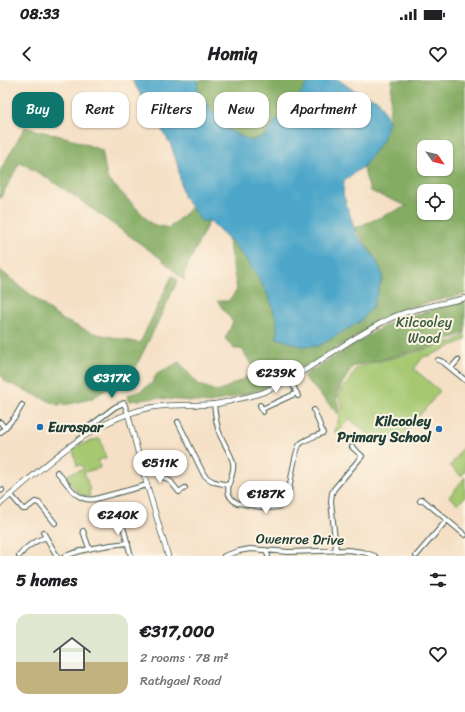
<!DOCTYPE html>
<meta charset="utf-8">
<style>
:root{--surface:#fff;--page:#f2f2f2;--text:#202124;--muted:#757577;--accent:#0f766e}
body{margin:0;font-family:Sriracha,sans-serif;background:var(--page);color:var(--text);height:100vh;display:flex;flex-direction:column;font-size:15px;white-space:nowrap}
*{box-sizing:border-box;margin:0}
p{font-size:13px;color:var(--muted)}
.icon{flex:none;width:22px;height:22px;fill:none;stroke:currentColor;stroke-width:2;stroke-linecap:round;stroke-linejoin:round}
.map{position:relative;height:476px;overflow:hidden}
.drawer{display:flex;flex-direction:column;background:var(--surface);flex:1}
.drawer>*{flex:none}
.guide{position:absolute;left:12px;top:12px;width:441px;height:36px;display:flex;gap:8px}
.needle{width:26px;rotate:124deg}
.tools{position:absolute;left:417px;top:60px;display:grid;gap:8px}
.tools a{display:grid;place-items:center;width:36px;height:36px;border-radius:8px;background:var(--surface);box-shadow:0 1px 3px #0004;font-size:20px}
.price{position:absolute;translate:-50% -34px;padding:0 9px;border-radius:14px;background:#fff;color:#222;font-size:13px;line-height:26px;filter:drop-shadow(0 1px 2px #0008)}
.price::after{content:'';position:absolute;left:50%;top:24px;width:12px;height:9px;margin-left:-6px;background:inherit;clip-path:polygon(0 0,100% 0,50% 100%)}
.price.active{background:var(--accent);color:#fff}
ul{padding:0;list-style:none}
li{display:flex;align-items:center;gap:12px;height:100px;padding:0 16px}
li span{display:grid;place-items:center;flex:none;width:112px;height:80px;border-radius:12px;color:#555}
li>.icon{margin-inline-start:auto}
span .icon{width:48px;height:48px;fill:#fffc;stroke-width:1}
li b{font-size:17px}
h2{display:flex;justify-content:space-between;align-items:center;height:48px;padding:0 16px;font-size:17px}
.chip{padding:0 14px;border-radius:12px;background:var(--surface);box-shadow:0 1px 3px #0004;font-size:14px;line-height:36px}
.chip.active{background:var(--accent);color:#fff}
.status{display:flex;justify-content:space-between;align-items:center;height:28px;padding:0 20px;background:var(--surface);direction:ltr}
.status svg{height:11px;fill:currentColor}
header{display:flex;justify-content:space-between;align-items:center;height:52px;padding:0 16px;background:var(--surface);font-size:18px;font-weight:700}
.map>svg:first-child{display:block}
</style>
<div class="status"><b>08:33</b><svg viewBox="0 0 49 12"><path d="M0 12V9h3v3zM5 12V6h3v6zM10 12V3h3v9zM15 12V0h3v12zM26 1h20v11H26zM47 4h2v5h-2z"/></svg></div>
<header><svg class="icon" aria-label="back" viewBox="0 0 24 24"><path d="M15 5l-7 7 7 7"/></svg>Homiq<svg class="icon" aria-label="heart" viewBox="0 0 24 24"><path d="M12 20l-8-8c-3-5 5-10 8-4 3-6 11-1 8 4z"/></svg></header>
<div class="map">
<svg width="465" height="476" viewBox="0 0 465 476">
<rect width="100%" height="100%" fill="#fcf5e5"/>
<filter id="ink" filterUnits="userSpaceOnUse"><feTurbulence type="fractalNoise" baseFrequency=".025" numOctaves="2"/><feDisplacementMap in="SourceGraphic" scale="8" xChannelSelector="R" yChannelSelector="G"/><feConvolveMatrix kernelMatrix="1 2 1 2 8 2 1 2 1" color-interpolation-filters="sRGB"/></filter>
<filter id="wash" filterUnits="userSpaceOnUse"><feTurbulence type="fractalNoise" baseFrequency=".012" numOctaves="4" result="noise"/><feDisplacementMap in="SourceGraphic" scale="16" xChannelSelector="R" yChannelSelector="G"/><feGaussianBlur stdDeviation="0.9" result="paint"/><feColorMatrix in="noise" values="0 0 0 0 0 0 0 0 0 0 0 0 0 0 0 0 0 1.4 0 .05"/><feComposite in="paint" operator="in"/></filter>
<g filter="url(#wash)">
<rect width="100%" height="100%" fill="#f5e0c6"/>
<path fill="#a5c871" stroke="#628252" d="M465 255V260L429 276H424L414 289 440 311 396 364 385 355 378 363 350 339H348L336 355 335 350 343 325 338 317 356 289 369 284 424 270 452 262Z
M100 358 106 378 98 380 100 388 84 392 90 410 89 412 90 416 89 417C78 416 73 406 67 398V396L70 393 83 390 82 385 77 386 73 370 79 365Z
M465 365V392L461 396 450 386 457 377 460 371Z
M465 397V417L458 424 449 417Z"/>
<path fill="#84ac63" stroke="#52744c" fill-rule="evenodd" d="M200 0H310L288 31 274 43 265 56 251 61 224 49 197 8Z
M392 0H465V214L402 229 300 290 261 310 210 323 158 318 129 321 128 315 140 311 151 304 157 294 179 282 198 304 218 312 256 292 242 269H234L231 264 225 259 233 242 217 221H228L237 210 228 158 253 189 270 219 277 241 377 181 355 148 407 126 370 111 363 87 383 60 389 41ZM424 67H446V89H424ZM424 111H446V133H424Z
M25 47 68 58 102 70 107 98 152 144 169 148 192 127 201 140 209 141 184 193V200L159 177 70 113 47 98 20 82 0 119V91Z
M0 190 61 239 93 253 140 263 172 196 178 200 134 291 117 303 91 319 69 324 58 325 6 302 0 293Z
M465 221V253L433 266 352 287 342 304 336 319 340 326 338 334 303 296 392 241Z"/>
<path fill="#4ba6c9" stroke="#35727e" d="M132 0H199L197 9 224 48 251 61 265 56 274 43 288 31 310 0H339L350 8 379 21 389 41 383 60 363 87 344 100 343 114 356 153 377 181 383 196 373 226 361 241 319 266H300L277 258V241L269 217 253 189 234 164 210 141H201L183 116 178 87 171 65Z"/>
</g>
<g filter="url(#ink)">
<g fill="none" stroke-linecap="round" stroke-linejoin="round">
<g stroke="#3f554a" stroke-width="6">
<path id="minor" d="M438 280 443 282 465 300
M451 288 458 280
M290 299 298 316
M214 324C215 333 216 343 219 352 222 361 232 375 233 383 236 398 218 411 237 423 248 424 271 431 280 426 283 423 286 419 288 416 290 406 295 369 300 364 307 358 316 356 323 353L314 330
M260 325 263 332
M262 329 297 313
M0 342 5 348
M178 342 204 395C212 403 219 403 229 405
M90 346 115 327 124 323 128 334
M0 353 15 337 22 325
M139 376 149 373 156 376 160 380 161 385 160 395 171 402 179 412 185 408
M57 392C68 403 76 423 95 419L147 405
M0 411 2 410
M11 415 23 429H26L35 422 39 423 55 443
M420 421 422 419 465 455
M119 432 131 476
M83 451 89 468
M43 452 57 476
M266 470 268 476
M336 470 331 421 332 413 334 409 362 376 352 367
M19 476C26 466 35 461 46 457
M65 476C86 468 105 465 128 463
M224 476 239 471 250 469 289 472 348 470 363 472 375 476
M416 476 447 440"/>
</g>
<g stroke="#3f554a" stroke-width="6">
<path id="tertiary" d="M128 334 142 388 168 476
M0 424C45 386 94 337 154 327 174 324 194 326 215 324 225 323 236 319 247 317 253 315 259 314 264 312 308 293 344 261 387 240 411 228 439 225 465 218"/>
</g>
<use href="#minor" stroke="#fff" stroke-width="4"/>
<use href="#tertiary" stroke="#fff" stroke-width="4.5"/>
</g>
</g>
<g fill="#1f6fb2" stroke="#fcf5e5" stroke-width="1.5">
<circle cx="40" cy="347" r="4"/>
<circle cx="439" cy="349" r="4"/>
</g>
<g text-anchor="middle" stroke-width="4" stroke-linejoin="round" paint-order="stroke">
<g font-size="14" fill="#406043" stroke="#fcf5e5">
<text x="424" y="247">Kilcooley<tspan x="424" dy="16">Wood</tspan></text>
</g>
<g font-size="14" font-weight="bold" fill="#1f3d34" stroke="#fcf5e5" text-anchor="end">
<text x="431" y="346">Kilcooley<tspan x="431" dy="16">Primary School</tspan></text>
<text x="48" y="352" text-anchor="start">Eurospar</text>
</g>
<g font-size="14" fill="#1f3d34" stroke="#fcf5e5">
<text transform="translate(300 459) rotate(1)" y="5">Owenroe Drive</text>
</g>
</g>
</svg>
<div class="tools">
<a><svg class="needle" viewBox="-14 -14 28 28"><path d="M0-13l5 13h-10z" fill="#e53935"/><path d="M0 13l5-13h-10z" fill="#757577"/></svg></a>
<a><svg class="icon" aria-label="locate" viewBox="0 0 24 24"><circle cx="12" cy="12" r="6"/><path d="M12 2v4M12 18v4M2 12h4M18 12h4"/></svg></a>
</div>
<b class="price" style="left:276px;top:314px">€239K</b>
<b class="price active" style="left:112px;top:319px">€317K</b>
<b class="price" style="left:160px;top:404px">€511K</b>
<b class="price" style="left:266px;top:435px">€187K</b>
<b class="price" style="left:118px;top:456px">€240K</b>
<div class="guide">
<a class="chip active">Buy</a>
<a class="chip">Rent</a>
<a class="chip">Filters</a>
<a class="chip">New</a>
<a class="chip">Apartment</a>
</div>
</div>
<section class="drawer">
<h2>5 homes<svg class="icon" aria-label="filters" viewBox="0 0 24 24"><path d="M4 7h16M4 17h16"/><circle cx="9" cy="7" r="2"/><circle cx="15" cy="17" r="2"/></svg></h2>
<ul>
<li><span style="background:linear-gradient(#dfe7d0 60%,#c2b280 0)"><svg class="icon" aria-label="home" viewBox="0 0 24 24"><path d="M3 11l9-7 9 7M6 9v11h12V9"/></svg></span><div><b>€317,000</b><p>2 rooms · 78 m²</p><p>Rathgael Road</p></div><svg class="icon" aria-label="heart" viewBox="0 0 24 24"><path d="M12 20l-8-8c-3-5 5-10 8-4 3-6 11-1 8 4z"/></svg></li>
</ul>
</section>
